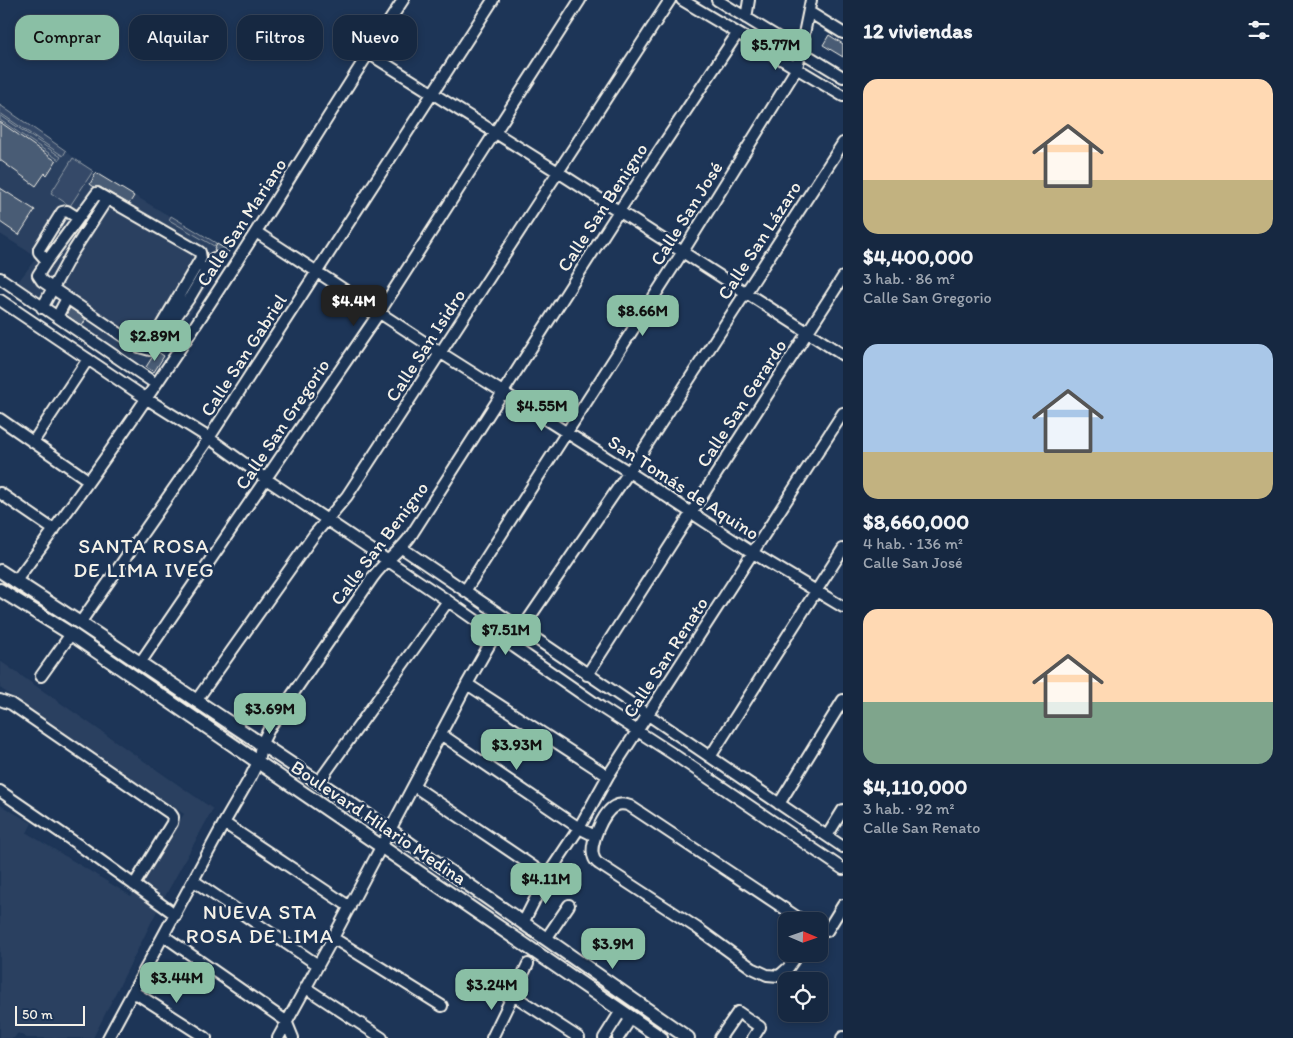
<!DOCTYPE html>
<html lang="es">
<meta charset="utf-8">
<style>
:root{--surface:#162841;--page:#1f3048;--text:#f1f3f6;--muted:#9ea6b1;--line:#35445a;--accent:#8abfa5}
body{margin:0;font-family:Itim,sans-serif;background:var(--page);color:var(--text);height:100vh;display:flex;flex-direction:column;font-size:19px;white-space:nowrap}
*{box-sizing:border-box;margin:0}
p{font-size:16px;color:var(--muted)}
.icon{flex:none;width:28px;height:28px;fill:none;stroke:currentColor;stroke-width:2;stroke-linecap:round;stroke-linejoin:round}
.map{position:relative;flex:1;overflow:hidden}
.details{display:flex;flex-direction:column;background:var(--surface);width:450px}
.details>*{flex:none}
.hud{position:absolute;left:15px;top:15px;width:475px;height:45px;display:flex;gap:10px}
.needle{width:32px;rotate:92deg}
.buttons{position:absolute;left:778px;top:912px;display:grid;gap:10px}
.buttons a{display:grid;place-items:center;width:50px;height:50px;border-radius:10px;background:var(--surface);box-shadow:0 2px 8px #0003,0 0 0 1px var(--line);font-size:25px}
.scale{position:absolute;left:15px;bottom:12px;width:70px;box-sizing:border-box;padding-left:5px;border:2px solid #f4f1e8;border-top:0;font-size:14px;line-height:18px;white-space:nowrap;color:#f4f1e8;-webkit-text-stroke:4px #1d3557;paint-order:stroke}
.price{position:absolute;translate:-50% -42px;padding:0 11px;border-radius:10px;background:var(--accent);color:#111;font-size:16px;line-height:32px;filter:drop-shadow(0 1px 2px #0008)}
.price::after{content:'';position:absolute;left:50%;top:30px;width:15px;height:11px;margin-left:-8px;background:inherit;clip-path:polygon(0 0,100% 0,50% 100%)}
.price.current{background:#222;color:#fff}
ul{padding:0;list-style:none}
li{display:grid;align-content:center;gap:10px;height:265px;padding:0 20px}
li span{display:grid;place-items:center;height:155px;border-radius:15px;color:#555}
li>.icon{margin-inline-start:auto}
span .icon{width:90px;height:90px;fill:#fffc;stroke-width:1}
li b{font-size:21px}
h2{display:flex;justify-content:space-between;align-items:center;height:60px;padding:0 20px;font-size:21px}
.pill{padding:0 18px;border-radius:15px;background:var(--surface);box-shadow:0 2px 8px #0003,0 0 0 1px var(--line);font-size:18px;line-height:45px}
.pill.current{background:var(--accent);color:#111}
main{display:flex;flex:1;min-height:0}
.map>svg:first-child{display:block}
</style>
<main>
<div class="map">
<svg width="843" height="1038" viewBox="0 0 843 1038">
<rect width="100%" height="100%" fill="#1d3557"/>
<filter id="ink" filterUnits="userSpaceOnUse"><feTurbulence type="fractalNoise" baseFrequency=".02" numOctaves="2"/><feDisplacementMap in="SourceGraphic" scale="10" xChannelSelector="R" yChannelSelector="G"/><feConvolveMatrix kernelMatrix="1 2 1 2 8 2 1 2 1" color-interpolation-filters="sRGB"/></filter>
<g filter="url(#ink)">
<path fill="#2a4060" d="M0 105 96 173 229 251 154 372 62 315 48 302 18 282 37 257 0 234Z
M0 661 213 809 157 911 93 1038H27L18 1033 14 1038H0V805L32 823 27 833 131 896 184 814 0 688Z"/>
<path fill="#354a67" stroke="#949ea8" d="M0 105 66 151 63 156 0 113Z
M0 115 61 157 59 160 0 120Z
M73 158 93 171 70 206 51 193Z
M171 216 216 243 214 246 169 220Z"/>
<path fill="#485b74" stroke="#f4f1e8" d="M829 35 843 44V57L823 45Z
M0 122 56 161 47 175 45 173 36 186 0 160Z
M96 173 134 196 129 204 100 187H94L90 184Z
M0 188 35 210 19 235 0 222Z
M217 244 229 251 225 257 214 250Z
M70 308 86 319 82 326 66 315Z
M158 352 164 356 154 372 146 367 153 356Z"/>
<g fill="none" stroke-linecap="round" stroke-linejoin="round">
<g stroke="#f4f1e8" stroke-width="14">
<path id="minor" d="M682 0 843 96
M717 0 843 77
M809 12 843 33
M746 18 749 0
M368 53 558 172 843 355
M256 232 441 353 629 472 753 553 843 607
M47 261 38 275 42 281 139 347 150 350 154 347 159 329 201 258 200 252 97 193 47 261 39 252V249L62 212 67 211 78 218
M200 266 206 270 214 258
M0 278 156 384
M0 300 147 399 209 438 266 479 448 601 602 708 673 754 843 869
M42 308 72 253 107 199
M57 317 67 298
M158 342 190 297 206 270
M0 419 88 480
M33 442 88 359
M0 493 54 530
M402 548 843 847
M15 582C101 468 181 350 257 230 306 153 353 76 403 0
M465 591 682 253 797 68 811 0
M80 623 209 438 493 0
M521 630 629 472 843 143
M140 663 379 313 580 0
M587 675 843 277
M41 676 71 634
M467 684 608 776
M0 700 11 704 171 814 173 817 172 823 134 885
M196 701 314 535 347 496 670 0
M442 735 579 828 595 836
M710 757 843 549
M318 783 448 601
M414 786 547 876
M0 791 83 848 176 915
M779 804 843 700
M224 823 350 907
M827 836 843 810
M194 881 318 965
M523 923 547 876 579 828 608 776 843 413
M827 931 843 905
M164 936 286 1021 293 1038
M333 938 442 1006
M546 939 569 905
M798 954 788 968 779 976 767 975 752 968 697 928 599 864C598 864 594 859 594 858 588 846 603 812 615 806 620 803 625 804 630 806L803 921
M306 988 382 1038
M134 992 206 1038
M513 995 579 1038
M108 1038 224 823 250 778 258 762 261 745 270 727 373 577C384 562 399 552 410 537L619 211 737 34
M278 1038 333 938 467 684 504 619
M492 1038 528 964
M604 1038 621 1011
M618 1038 631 1018
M720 1038 738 1012 760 1027 753 1038
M842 1038 843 1037"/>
</g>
<g stroke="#f4f1e8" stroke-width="16">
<path id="major" d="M0 571 80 623 390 830 688 1038
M0 590 71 634 661 1038"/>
</g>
<use href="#minor" stroke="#1d3557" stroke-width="10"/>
<use href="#major" stroke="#1d3557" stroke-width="12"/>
</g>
</g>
<g text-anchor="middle" stroke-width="5" stroke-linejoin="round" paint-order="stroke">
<g font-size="19" fill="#f4f1e8" stroke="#1d3557">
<text transform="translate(602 207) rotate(-57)" y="7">Calle San Benigno</text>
<text transform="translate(686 213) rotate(-58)" y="7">Calle San José</text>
<text transform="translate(241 222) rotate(-57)" y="7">Calle San Mariano</text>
<text transform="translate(759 240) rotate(-57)" y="7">Calle San Lázaro</text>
<text transform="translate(425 345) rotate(-57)" y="7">Calle San Isidro</text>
<text transform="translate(243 355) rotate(-57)" y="7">Calle San Gabriel</text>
<text transform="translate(741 403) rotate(-57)" y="7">Calle San Gerardo</text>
<text transform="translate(282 424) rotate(-56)" y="7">Calle San Gregorio</text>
<text transform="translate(684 487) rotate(33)" y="7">San Tomás de Aquino</text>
<text transform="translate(379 543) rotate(-53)" y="7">Calle San Benigno</text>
<text transform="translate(665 657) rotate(-57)" y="7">Calle San Renato</text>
<text transform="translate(379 822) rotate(34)" y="7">Boulevard Hilario Medina</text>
</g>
<g font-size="21" letter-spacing="1" fill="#f4f1e8" stroke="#1d3557">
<text x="144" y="553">SANTA ROSA<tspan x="144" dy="24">DE LIMA IVEG</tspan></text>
<text x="260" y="919">NUEVA STA<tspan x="260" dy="24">ROSA DE LIMA</tspan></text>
</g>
</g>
</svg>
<div class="buttons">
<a><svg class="needle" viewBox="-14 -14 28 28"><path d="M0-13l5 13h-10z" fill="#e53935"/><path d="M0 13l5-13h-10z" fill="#9ea6b1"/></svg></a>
<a><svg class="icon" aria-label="locate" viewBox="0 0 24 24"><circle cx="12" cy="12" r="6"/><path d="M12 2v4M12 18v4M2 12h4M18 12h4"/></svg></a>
</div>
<div class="scale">50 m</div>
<b class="price" style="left:776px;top:71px">$5.77M</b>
<b class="price current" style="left:354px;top:327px">$4.4M</b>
<b class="price" style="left:643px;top:337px">$8.66M</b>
<b class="price" style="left:155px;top:362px">$2.89M</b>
<b class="price" style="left:542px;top:432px">$4.55M</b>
<b class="price" style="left:506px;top:656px">$7.51M</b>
<b class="price" style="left:270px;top:735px">$3.69M</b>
<b class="price" style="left:517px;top:771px">$3.93M</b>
<b class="price" style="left:546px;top:905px">$4.11M</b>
<b class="price" style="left:613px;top:970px">$3.9M</b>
<b class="price" style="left:177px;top:1004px">$3.44M</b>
<b class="price" style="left:492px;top:1011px">$3.24M</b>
<div class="hud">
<a class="pill current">Comprar</a>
<a class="pill">Alquilar</a>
<a class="pill">Filtros</a>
<a class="pill">Nuevo</a>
</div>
</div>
<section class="details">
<h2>12 viviendas<svg class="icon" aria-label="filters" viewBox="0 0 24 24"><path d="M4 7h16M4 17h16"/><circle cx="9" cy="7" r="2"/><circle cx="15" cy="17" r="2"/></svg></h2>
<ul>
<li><span style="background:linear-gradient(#ffd9b3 65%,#c2b280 0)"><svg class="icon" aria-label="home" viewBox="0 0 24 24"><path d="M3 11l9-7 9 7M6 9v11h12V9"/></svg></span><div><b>$4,400,000</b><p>3 hab. · 86 m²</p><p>Calle San Gregorio</p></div></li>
<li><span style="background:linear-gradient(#a9c7e8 70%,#c2b280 0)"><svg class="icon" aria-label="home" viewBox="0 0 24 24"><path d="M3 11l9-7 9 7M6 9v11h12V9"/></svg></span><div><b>$8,660,000</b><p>4 hab. · 136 m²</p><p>Calle San José</p></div></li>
<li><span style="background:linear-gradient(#ffd9b3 60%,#7fa58c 0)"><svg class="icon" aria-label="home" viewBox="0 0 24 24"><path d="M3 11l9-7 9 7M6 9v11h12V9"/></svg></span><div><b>$4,110,000</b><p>3 hab. · 92 m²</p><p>Calle San Renato</p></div></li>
</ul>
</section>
</main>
